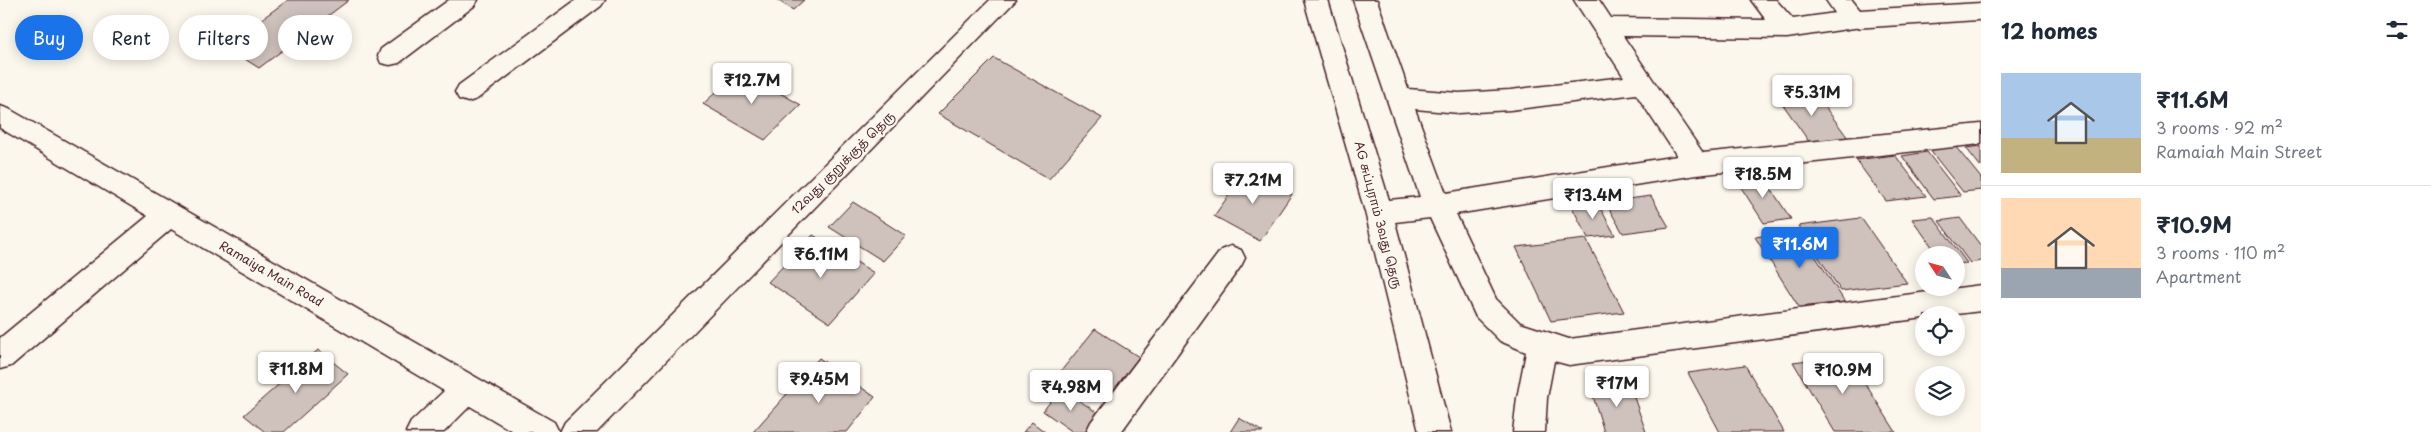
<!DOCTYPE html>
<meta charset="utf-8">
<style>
:root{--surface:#fff;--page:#f6f6f7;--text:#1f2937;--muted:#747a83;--line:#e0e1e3;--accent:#1a73e8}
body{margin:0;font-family:"Playpen Sans","Noto Sans Tamil",sans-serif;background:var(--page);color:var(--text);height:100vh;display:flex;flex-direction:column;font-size:19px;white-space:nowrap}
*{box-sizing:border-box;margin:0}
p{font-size:16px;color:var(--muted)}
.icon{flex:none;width:28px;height:28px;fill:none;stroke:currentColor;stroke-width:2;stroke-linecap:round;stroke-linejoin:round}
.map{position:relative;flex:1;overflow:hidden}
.sheet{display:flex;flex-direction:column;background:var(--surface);width:450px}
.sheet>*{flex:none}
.guide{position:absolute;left:15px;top:15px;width:475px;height:45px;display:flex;gap:10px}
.needle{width:32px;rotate:306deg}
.fabs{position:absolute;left:1915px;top:246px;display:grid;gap:10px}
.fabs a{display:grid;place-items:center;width:50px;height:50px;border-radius:50%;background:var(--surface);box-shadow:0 2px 12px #0003;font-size:25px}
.price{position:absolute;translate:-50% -42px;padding:0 11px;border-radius:5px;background:#fff;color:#222;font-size:16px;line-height:32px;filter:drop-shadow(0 1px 2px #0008)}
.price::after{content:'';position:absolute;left:50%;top:30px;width:15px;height:11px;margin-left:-8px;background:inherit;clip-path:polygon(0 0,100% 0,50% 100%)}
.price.selected{background:var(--accent);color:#fff}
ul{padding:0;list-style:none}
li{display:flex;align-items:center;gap:15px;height:125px;padding:0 20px}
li+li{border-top:1px solid var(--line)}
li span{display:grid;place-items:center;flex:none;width:140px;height:100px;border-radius:0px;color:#555}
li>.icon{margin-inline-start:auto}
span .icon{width:60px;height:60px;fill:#fffc;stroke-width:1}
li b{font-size:21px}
h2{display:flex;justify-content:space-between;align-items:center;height:60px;padding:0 20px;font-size:21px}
.tag{padding:0 18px;border-radius:22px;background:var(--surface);box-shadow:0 2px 12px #0003;font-size:18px;line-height:45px}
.tag.selected{background:var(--accent);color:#fff}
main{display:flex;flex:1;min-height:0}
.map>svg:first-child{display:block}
</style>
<main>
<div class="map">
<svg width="1981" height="432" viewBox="0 0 1981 432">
<rect width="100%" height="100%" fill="#fbf7ec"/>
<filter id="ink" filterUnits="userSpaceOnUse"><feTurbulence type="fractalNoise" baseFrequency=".02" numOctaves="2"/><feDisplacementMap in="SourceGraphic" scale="10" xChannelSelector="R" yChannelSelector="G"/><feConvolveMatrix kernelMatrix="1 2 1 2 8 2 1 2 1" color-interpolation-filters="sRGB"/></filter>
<g filter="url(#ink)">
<path fill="#cfc2bc" stroke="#4a1f2b" d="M288 0H349L259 68 224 46Z
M777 0H804L793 10Z
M994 58 1102 118 1049 179 938 114Z
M740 70 801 105 765 140 703 104Z
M1814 92 1848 138 1810 143 1777 96Z
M1955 146 1981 178V190L1963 192 1929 149Z
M1981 146V167L1966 148Z
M1927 152 1961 196 1934 199 1902 156Z
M1895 155 1926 196 1886 201 1856 160Z
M1247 170 1292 194 1260 241 1214 216Z
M1761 174 1791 219 1764 223 1735 178Z
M1651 196 1669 227 1623 233 1605 202Z
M853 202 906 236 883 261 829 227Z
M1597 202 1615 235 1588 238 1571 205Z
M1933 217 1967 263 1956 264V255H1938L1912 219Z
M1861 218 1907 283 1841 291 1798 226Z
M1960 218 1981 246V261L1970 263 1939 221Z
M1799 231 1845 302 1799 307 1755 237Z
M813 235 874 273 830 323 768 282Z
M1586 239 1624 312 1551 321 1516 247Z
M1095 329 1139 357 1105 401 1061 371Z
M318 350 348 374 284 432H265L244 415Z
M1847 355 1896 432H1835L1793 362Z
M819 358 875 397 847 432H753Z
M1745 365 1784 432H1720L1688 373Z
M1589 383H1629L1646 432H1604Z
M1061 388 1099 414 1085 432H1073L1043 411Z
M1239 418 1263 432H1230Z
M1032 422 1045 432H1023Z"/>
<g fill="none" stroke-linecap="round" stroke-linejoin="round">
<g stroke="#4a1f2b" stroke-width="3">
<path id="minor" d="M449 0H478L474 6 399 63 390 65 381 63 378 56 381 49Z
M576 0H605L601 6 477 99 468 102 459 99 455 92 459 85Z
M990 0H1016L597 432H560L565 422Z
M1304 0H1328L1389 200 1420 197 1353 0H1377L1408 89 1459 93 1510 90 1624 77 1574 0H1599L1611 18 1766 20 1751 0H1776L1793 19 1835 13 1826 0H1852L1860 10 1981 3V19L1978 20 1854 28 1787 38 1623 36 1703 153 1981 124V144L1696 175 1456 214 1496 299 1520 323 1569 339 1981 285V311L1948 315H1924V318L1569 365 1554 361 1547 398 1545 432H1513L1517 398 1526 352 1500 341 1476 317 1430 218 1395 222 1451 432H1419L1365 212ZM1636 94 1677 156 1446 193 1415 109 1459 113 1510 110Z
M0 106 9 109 554 422 559 432H514L470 406 444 432H406L411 422 444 391 171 229 11 366 0 369V338L148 216 0 128Z
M1231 246 1241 250 1245 258 1241 266 1121 432H1086L1091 422 1221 250Z"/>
</g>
<use href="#minor" fill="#fbf7ec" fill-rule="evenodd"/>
</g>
</g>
<g text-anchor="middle" stroke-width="4.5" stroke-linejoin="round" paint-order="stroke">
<g font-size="12" fill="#4a1f2b" stroke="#fbf7ec">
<text transform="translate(843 163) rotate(-45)" y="4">12வது குறுக்குத் தெரு</text>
<text transform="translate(1378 215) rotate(75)" y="4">AG சுப்புராம் 3வது தெரு</text>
<text transform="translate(271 274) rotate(30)" y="4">Ramaiya Main Road</text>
</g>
</g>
</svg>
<div class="fabs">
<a><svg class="needle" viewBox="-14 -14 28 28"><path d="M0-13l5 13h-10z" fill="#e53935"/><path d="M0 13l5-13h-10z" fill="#747a83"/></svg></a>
<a><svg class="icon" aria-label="locate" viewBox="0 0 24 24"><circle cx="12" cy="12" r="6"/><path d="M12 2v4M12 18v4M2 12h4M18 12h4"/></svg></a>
<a><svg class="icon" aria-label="layers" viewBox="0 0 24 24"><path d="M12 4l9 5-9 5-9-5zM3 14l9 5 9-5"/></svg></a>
</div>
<b class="price" style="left:752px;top:105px">₹12.7M</b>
<b class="price" style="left:1812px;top:117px">₹5.31M</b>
<b class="price" style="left:1763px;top:199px">₹18.5M</b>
<b class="price" style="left:1253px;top:205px">₹7.21M</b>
<b class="price" style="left:1593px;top:220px">₹13.4M</b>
<b class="price selected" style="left:1800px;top:269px">₹11.6M</b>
<b class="price" style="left:821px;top:279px">₹6.11M</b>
<b class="price" style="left:296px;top:394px">₹11.8M</b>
<b class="price" style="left:1843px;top:395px">₹10.9M</b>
<b class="price" style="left:819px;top:404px">₹9.45M</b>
<b class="price" style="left:1617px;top:408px">₹17M</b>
<b class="price" style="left:1071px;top:412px">₹4.98M</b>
<div class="guide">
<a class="tag selected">Buy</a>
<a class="tag">Rent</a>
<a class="tag">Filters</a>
<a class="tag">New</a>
</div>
</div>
<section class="sheet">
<h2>12 homes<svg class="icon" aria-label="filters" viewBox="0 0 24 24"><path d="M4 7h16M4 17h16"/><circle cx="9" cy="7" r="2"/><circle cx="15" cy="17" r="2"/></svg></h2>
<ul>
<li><span style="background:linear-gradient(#a9c7e8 65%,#c2b280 0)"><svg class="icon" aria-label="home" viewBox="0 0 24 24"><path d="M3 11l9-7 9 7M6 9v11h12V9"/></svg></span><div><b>₹11.6M</b><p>3 rooms · 92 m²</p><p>Ramaiah Main Street</p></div></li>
<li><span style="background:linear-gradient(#ffd9b3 70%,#9aa5b1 0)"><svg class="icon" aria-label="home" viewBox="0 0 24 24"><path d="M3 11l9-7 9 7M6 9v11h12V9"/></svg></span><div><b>₹10.9M</b><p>3 rooms · 110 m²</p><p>Apartment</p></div></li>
</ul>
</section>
</main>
